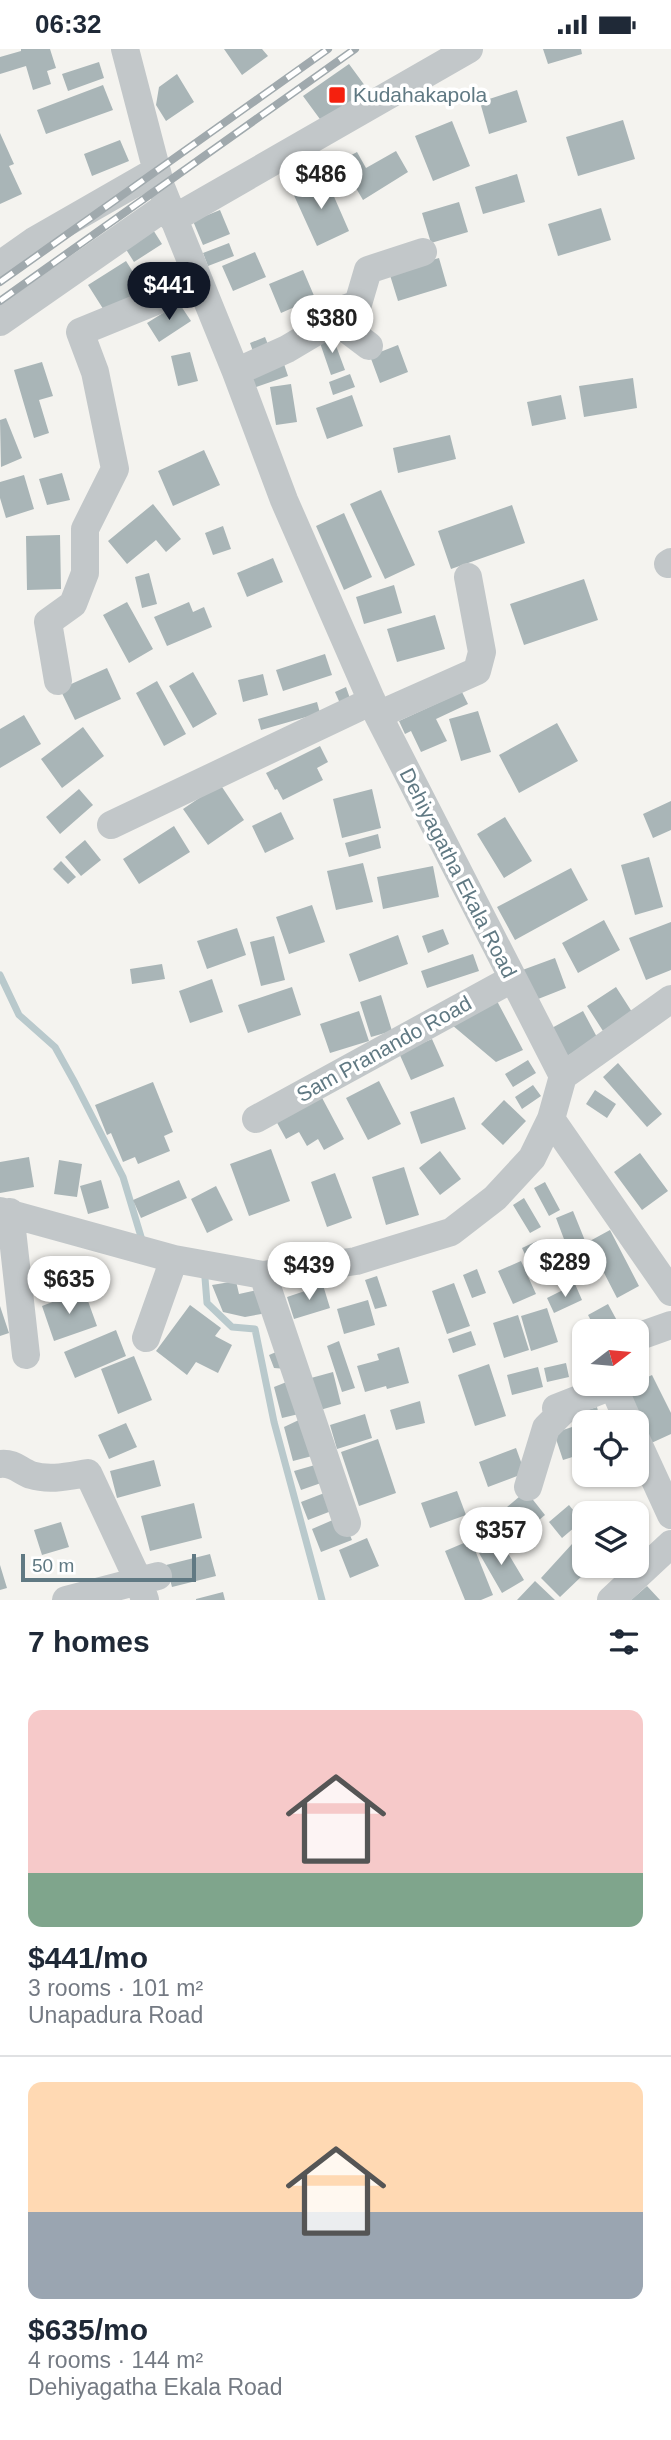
<!DOCTYPE html>
<meta charset="utf-8">
<style>
:root{--surface:#fff;--page:#f2f2f3;--text:#1f2937;--muted:#747a83;--line:#e0e1e3;--accent:#111827}
body{margin:0;font-family:Arial,sans-serif;background:var(--page);color:var(--text);height:100vh;display:flex;flex-direction:column;font-size:26px;white-space:nowrap}
*{box-sizing:border-box;margin:0}
p{font-size:23px;color:var(--muted)}
.icon{flex:none;width:38px;height:38px;fill:none;stroke:currentColor;stroke-width:2;stroke-linecap:round;stroke-linejoin:round}
.map{position:relative;height:1551px;overflow:hidden}
.side{display:flex;flex-direction:column;background:var(--surface);flex:1}
.side>*{flex:none}
.needle{width:46px;rotate:74deg}
.buttons{position:absolute;left:572px;top:1270px;display:grid;gap:14px}
.buttons a{display:grid;place-items:center;width:77px;height:77px;border-radius:14px;background:var(--surface);box-shadow:0 2px 5px #0004;font-size:35px}
.scale{position:absolute;left:21px;bottom:18px;width:175px;box-sizing:border-box;padding-left:7px;border:4px solid #607983;border-top:0;font-size:19px;line-height:24px;white-space:nowrap;color:#607983;-webkit-text-stroke:5px #fff;paint-order:stroke}
.price{position:absolute;translate:-50% -60px;padding:0 16px;border-radius:24px;background:#fff;color:#222;font-size:23px;line-height:46px;filter:drop-shadow(0 2px 4px #0008)}
.price::after{content:'';position:absolute;left:50%;top:42px;width:21px;height:16px;margin-left:-10px;background:inherit;clip-path:polygon(0 0,100% 0,50% 100%)}
.price.on{background:var(--accent);color:#fff}
ul{padding:0;list-style:none}
li{display:grid;align-content:center;gap:14px;height:371px;padding:0 28px}
li+li{border-top:2px solid var(--line)}
li span{display:grid;place-items:center;height:217px;border-radius:14px;color:#555}
li>.icon{margin-inline-start:auto}
span .icon{width:126px;height:126px;fill:#fffc;stroke-width:1}
li b{font-size:30px}
h2{display:flex;justify-content:space-between;align-items:center;height:84px;padding:0 28px;font-size:30px}
.status{display:flex;justify-content:space-between;align-items:center;height:49px;padding:0 35px;background:var(--surface);direction:ltr}
.status svg{height:19px;fill:currentColor}
.map>svg:first-child{display:block}
</style>
<div class="status"><b>06:32</b><svg viewBox="0 0 49 12"><path d="M0 12V9h3v3zM5 12V6h3v6zM10 12V3h3v9zM15 12V0h3v12zM26 1h20v11H26zM47 4h2v5h-2z"/></svg></div>
<div class="map">
<svg width="671" height="1551" viewBox="0 0 671 1551">
<rect width="100%" height="100%" fill="#f4f3ef"/>
<g fill="none" stroke-linecap="round" stroke-linejoin="round">
<path stroke="#b9c9cc" stroke-width="7" d="M0 926 19 966 55 998 75 1034 123 1128 142 1191
M205 1229 207 1254 232 1278 255 1280 274 1373 322 1551"/>
</g>
<path fill="#a9b5b7" d="M21 0H50L56 19 47 22 51 35 33 41 26 17 0 25V8L21 2Z
M224 0H262L268 7 242 26Z
M543 0H581L582 5 548 15Z
M99 13 104 29 68 42 62 25Z
M349 15 371 45 325 77 303 47Z
M177 25 194 53 166 72 156 56 159 38Z
M103 36 113 61 46 85 37 61Z
M517 41 527 73 489 85 480 53Z
M623 71 635 110 578 127 566 88Z
M452 72 470 117 433 132 415 87Z
M0 84 14 115 9 117 22 145 0 155Z
M120 91 129 112 92 127 84 105Z
M396 102 408 123 363 151 340 112 357 103 366 119Z
M517 125 525 153 483 165 475 138Z
M325 127 349 182 317 197 292 142Z
M459 153 468 183 431 194 422 164Z
M601 159 611 191 558 207 548 175Z
M220 161 230 185 203 196 193 172Z
M150 176 162 195 134 213 122 194Z
M229 194 234 207 208 217 203 204Z
M255 203 266 228 233 242 222 217Z
M439 209 447 237 398 252 389 223Z
M126 212 145 242 107 266 88 236Z
M303 221 315 249 281 264 269 235Z
M179 254 191 272 159 293 147 274Z
M332 286 345 321 331 326 319 291Z
M265 288 271 303 255 308 250 294Z
M398 296 408 323 380 334 370 307Z
M190 303 198 332 178 337 171 307Z
M282 309 288 327 253 339 247 321Z
M42 313 53 347 39 351 49 384 34 389 14 321Z
M350 325 355 338 333 346 329 333Z
M633 329 637 359 584 368 579 337Z
M291 335 297 373 276 376 270 338Z
M352 346 363 377 327 390 316 359Z
M561 346 566 370 532 377 527 353Z
M6 369 22 409 1 418 0 371Z
M450 386 456 410 398 424 393 399Z
M204 401 220 436 173 457 158 422Z
M62 424 70 451 47 456 39 430Z
M24 426 34 460 6 469 0 449V433Z
M381 441 415 516 385 530 350 455Z
M153 455 181 490 166 503 156 491 127 515 108 492Z
M512 456 525 494 451 520 438 482Z
M344 464 372 528 344 541 316 477Z
M223 477 231 500 213 506 205 484Z
M60 486 61 540 27 541 26 487Z
M273 509 283 533 247 548 237 524Z
M149 524 157 555 142 559 135 528Z
M584 530 598 571 524 596 510 555Z
M394 536 402 564 364 575 356 548Z
M127 553 153 600 129 614 103 566Z
M189 553 193 563 204 558 212 578 167 597 154 568Z
M435 566 445 600 397 613 387 580Z
M325 605 332 626 283 642 276 621Z
M107 619 121 650 75 671 60 640Z
M193 623 217 665 193 679 169 637Z
M263 625 268 646 243 653 238 631Z
M157 632 186 685 164 697 136 644Z
M346 638 352 655 342 659 335 643Z
M462 643 468 655 436 670 447 692 421 703 411 682 405 685 399 672Z
M317 653 320 664 261 681 258 670Z
M478 662 491 703 461 712 449 670Z
M24 666 41 695 0 719V680Z
M557 674 578 712 519 744 499 706Z
M83 678 104 707 62 739 41 710Z
M320 697 328 713 317 719 323 731 283 751 277 740 275 741 266 724Z
M220 735 244 771 208 796 183 760Z
M79 740 93 756 60 785 46 768Z
M372 740 381 779 342 789 333 750Z
M671 752V781L653 789 643 765Z
M281 763 294 790 265 804 252 777Z
M505 768 532 812 504 829 477 785Z
M174 777 190 803 139 835 123 810Z
M378 785 381 799 349 808 345 794Z
M85 791 101 811 81 827 65 808Z
M649 808 663 858 635 866 621 816Z
M61 812 76 828 68 835 53 820Z
M363 814 373 853 336 861 327 822Z
M433 817 439 848 383 860 377 828Z
M571 819 588 851 515 891 497 858Z
M312 856 325 893 289 905 276 868Z
M604 871 620 901 578 924 562 894Z
M671 873V921L646 931 629 889Z
M237 879 246 906 207 920 197 892Z
M443 880 449 895 428 904 422 887Z
M398 886 408 915 359 933 349 905Z
M274 887 285 931 261 937 250 893Z
M473 905 479 922 427 939 421 922Z
M555 909 566 939 528 954 517 923Z
M162 915 165 930 132 935 130 920Z
M212 930 223 963 190 974 179 942Z
M292 938 301 966 248 984 238 956Z
M616 938 632 963 603 982 587 957Z
M381 946 392 982 371 988 360 953Z
M497 952 523 1001 496 1013 452 976Z
M359 962 369 992 330 1004 320 975Z
M583 962 598 990 565 1008 550 980Z
M432 990 444 1017 411 1031 399 1004Z
M528 1011 536 1024 513 1038 505 1025Z
M618 1014 662 1065 647 1078 603 1028Z
M379 1032 401 1075 368 1091 346 1049Z
M153 1033 173 1083 164 1087 170 1102 138 1115 135 1108 123 1113 111 1084 107 1086 95 1056Z
M533 1036 541 1047 522 1060 515 1048Z
M595 1041 616 1055 607 1069 586 1055Z
M320 1045 344 1090 324 1101 318 1090 307 1097 299 1083 286 1090 275 1070Z
M454 1048 466 1080 421 1095 410 1063Z
M504 1051 526 1072 503 1096 481 1075Z
M271 1100 290 1152 249 1167 230 1115Z
M440 1102 461 1130 440 1146 419 1119Z
M640 1104 668 1142 642 1161 614 1123Z
M29 1108 34 1138 0 1144V1113Z
M59 1111 82 1115 77 1148 54 1145Z
M404 1118 419 1166 386 1176 372 1128Z
M335 1124 352 1169 327 1178 311 1133Z
M101 1131 109 1159 88 1165 80 1137Z
M179 1131 187 1149 141 1169 133 1151Z
M545 1133 560 1161 549 1167 534 1139Z
M216 1137 233 1171 207 1184 191 1150Z
M524 1149 541 1178 530 1184 513 1156Z
M573 1162 588 1199 570 1206 556 1169Z
M610 1181 639 1237 617 1249 588 1193Z
M537 1192 552 1224 537 1231 522 1199Z
M521 1212 536 1245 513 1255 498 1222Z
M477 1220 486 1244 472 1249 463 1226Z
M377 1227 387 1257 375 1260 365 1231Z
M236 1232 239 1245 262 1240 267 1264 245 1268 223 1263 212 1236Z
M454 1234 470 1277 447 1285 432 1242Z
M575 1235 582 1251 554 1264 547 1249Z
M323 1236 330 1259 294 1270 287 1248Z
M84 1241 97 1277 54 1292 42 1257Z
M368 1251 375 1276 344 1285 337 1260Z
M608 1255 621 1279 615 1283H597L588 1266Z
M190 1256 221 1279 215 1287 232 1296 218 1324 196 1313 187 1326 156 1302Z
M0 1257 9 1284 0 1287Z
M547 1259 558 1293 531 1302 521 1267Z
M518 1266 529 1301 504 1309 493 1274Z
M116 1281 126 1307 75 1329 64 1303Z
M471 1282 476 1296 453 1304 448 1290Z
M339 1292 355 1339 342 1343 327 1297Z
M399 1298 409 1334 387 1340 386 1337 365 1343 357 1317 379 1311 377 1305Z
M281 1301 287 1320 274 1319 269 1306Z
M134 1307 152 1351 118 1365 101 1320Z
M566 1314 569 1328 547 1333 544 1319Z
M489 1315 506 1367 475 1377 458 1326Z
M538 1318 543 1338 512 1346 507 1326Z
M333 1323 341 1355 320 1361 311 1329Z
M652 1326 671 1364V1385L647 1396 620 1341 637 1335V1333Z
M294 1330 303 1364 282 1369 274 1338Z
M420 1352 425 1374 396 1381 390 1361Z
M597 1358 601 1374H584V1395L576 1364Z
M365 1365 372 1389 337 1400 330 1376Z
M303 1369 316 1406 293 1412 284 1378Z
M126 1374 137 1398 109 1410 98 1386Z
M572 1378 582 1405 563 1411 554 1384Z
M378 1390 396 1444 359 1457 341 1403Z
M516 1399 525 1424 488 1438 479 1413Z
M154 1411 161 1437 117 1449 110 1422Z
M315 1416 321 1434 301 1441 294 1422Z
M457 1442 466 1466 430 1479 421 1454Z
M526 1442 545 1466 527 1481 507 1458Z
M327 1443 334 1461 308 1471 301 1453Z
M194 1454 202 1489 150 1502 141 1467Z
M569 1456 582 1472 562 1489 549 1473Z
M342 1467 352 1491 321 1503 312 1480Z
M61 1473 69 1498 42 1506 34 1481Z
M367 1489 379 1517 350 1529 339 1501Z
M471 1491 493 1546 481 1551H465L445 1502Z
M500 1491 524 1531 502 1544 479 1504Z
M572 1495 584 1507V1517H595L584 1529 582 1527 560 1548 541 1529Z
M210 1505 216 1527 172 1538 166 1516Z
M0 1516 7 1539 0 1541Z
M613 1517H633L622 1527Z
M535 1532 555 1551H517Z
M647 1537 660 1551H631Z
M223 1543 225 1551H196V1550Z"/>
<g fill="none" stroke-linecap="round" stroke-linejoin="round">
<path stroke="#c2c7c9" stroke-width="28" d="M173 170 469 0
M0 216 34 192 156 122
M328 266 369 297
M0 273 168 156
M236 323 287 300 319 281 328 266 358 255 368 221 423 203
M668 515 671 513
M58 632 48 573 73 555 85 524V480L115 420 95 323 80 283 200 234
M378 666 477 622 482 603 468 528
M111 776 372 652
M563 1027 671 950
M256 1070 512 930
M551 1070 671 1243
M0 1162 174 1210 263 1226 356 1212 451 1183 495 1149 532 1109 551 1070 563 1027 378 666 284 451 236 323 161 138 125 0
M10 1163 26 1306
M263 1226 347 1474
M637 1288 671 1276
M146 1289 174 1210
M612 1335 629 1374
M556 1359 612 1337
M637 1392 671 1466
M0 1415C13 1413 20 1422 31 1426 50 1432 69 1427 88 1424L139 1533 145 1551
M528 1438 546 1379 572 1353
M66 1551 158 1527
M611 1551 671 1495"/>
<g stroke="#a0a9ad" stroke-width="8">
<path id="rail" d="M0 233 328 0
M0 252 355 0"/>
</g>
<use href="#rail" stroke="#fff" stroke-width="5" stroke-dasharray="16" stroke-linecap="butt"/>
</g>
<rect fill="#f5200e" stroke="#fff" stroke-width="2.5" x="328" y="37" width="18" height="18" rx="3.5"/>
<g text-anchor="middle" stroke-width="7" stroke-linejoin="round" paint-order="stroke">
<g font-size="21" fill="#607983" stroke="#fff" text-anchor="start">
<text x="353" y="53">Kudahakapola</text>
</g>
<g font-size="21" fill="#607983" stroke="#fff">
<text transform="translate(458 824) rotate(63)" y="7">Dehiyagatha Ekala Road</text>
<text transform="translate(384 1000) rotate(-29)" y="7">Sam Pranando Road</text>
</g>
</g>
</svg>
<div class="buttons">
<a><svg class="needle" viewBox="-14 -14 28 28"><path d="M0-13l5 13h-10z" fill="#e53935"/><path d="M0 13l5-13h-10z" fill="#747a83"/></svg></a>
<a><svg class="icon" aria-label="locate" viewBox="0 0 24 24"><circle cx="12" cy="12" r="6"/><path d="M12 2v4M12 18v4M2 12h4M18 12h4"/></svg></a>
<a><svg class="icon" aria-label="layers" viewBox="0 0 24 24"><path d="M12 4l9 5-9 5-9-5zM3 14l9 5 9-5"/></svg></a>
</div>
<div class="scale">50 m</div>
<b class="price" style="left:321px;top:162px">$486</b>
<b class="price on" style="left:169px;top:273px">$441</b>
<b class="price" style="left:332px;top:306px">$380</b>
<b class="price" style="left:565px;top:1250px">$289</b>
<b class="price" style="left:309px;top:1253px">$439</b>
<b class="price" style="left:69px;top:1267px">$635</b>
<b class="price" style="left:501px;top:1518px">$357</b>
</div>
<section class="side">
<h2>7 homes<svg class="icon" aria-label="filters" viewBox="0 0 24 24"><path d="M4 7h16M4 17h16"/><circle cx="9" cy="7" r="2"/><circle cx="15" cy="17" r="2"/></svg></h2>
<ul>
<li><span style="background:linear-gradient(#f6c9c9 75%,#7fa58c 0)"><svg class="icon" aria-label="home" viewBox="0 0 24 24"><path d="M3 11l9-7 9 7M6 9v11h12V9"/></svg></span><div><b>$441/mo</b><p>3 rooms · 101 m²</p><p>Unapadura Road</p></div></li>
<li><span style="background:linear-gradient(#ffd9b3 60%,#9aa5b1 0)"><svg class="icon" aria-label="home" viewBox="0 0 24 24"><path d="M3 11l9-7 9 7M6 9v11h12V9"/></svg></span><div><b>$635/mo</b><p>4 rooms · 144 m²</p><p>Dehiyagatha Ekala Road</p></div></li>
</ul>
</section>
